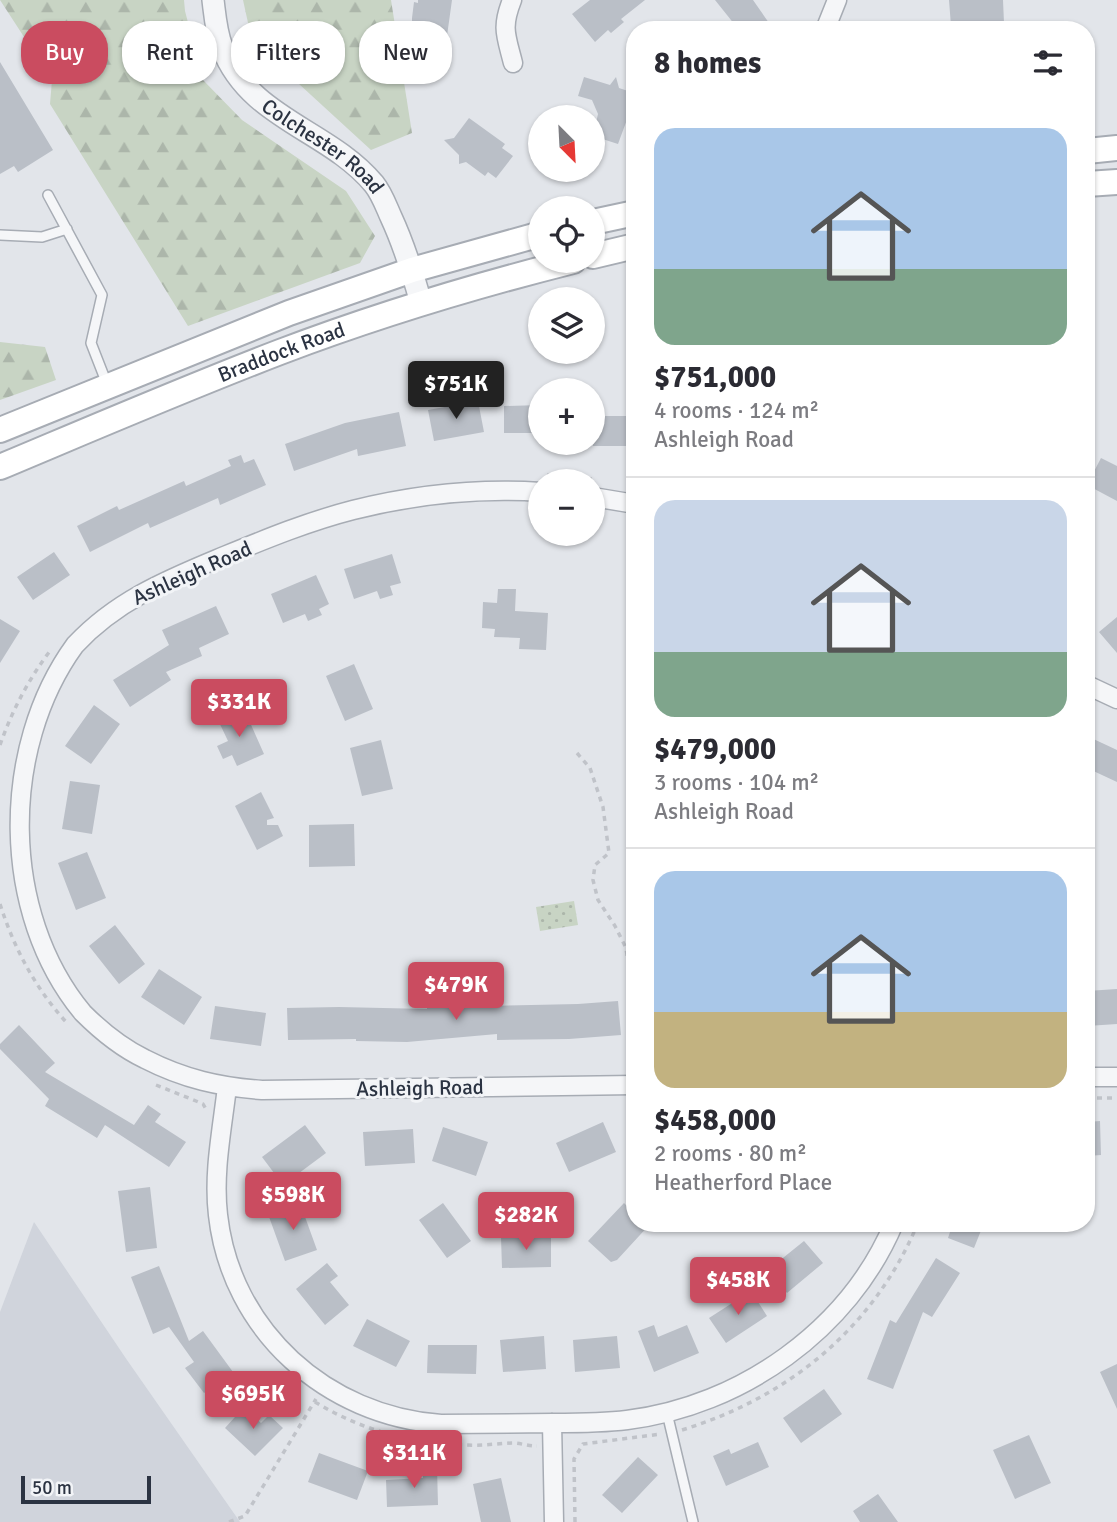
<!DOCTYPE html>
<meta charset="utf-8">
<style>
:root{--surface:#fff;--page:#f2f2f3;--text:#2b2b33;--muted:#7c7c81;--line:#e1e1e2;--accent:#ca4c60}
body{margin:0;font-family:Signika,sans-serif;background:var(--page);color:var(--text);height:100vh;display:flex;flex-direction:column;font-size:26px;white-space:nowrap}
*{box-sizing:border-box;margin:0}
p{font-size:23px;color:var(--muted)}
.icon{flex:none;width:38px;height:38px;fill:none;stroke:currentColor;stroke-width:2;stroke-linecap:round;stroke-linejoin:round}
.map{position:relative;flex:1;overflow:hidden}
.details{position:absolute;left:626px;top:21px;width:469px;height:1211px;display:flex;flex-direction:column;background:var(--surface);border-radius:28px;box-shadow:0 2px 5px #0004}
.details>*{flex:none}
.top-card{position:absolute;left:21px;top:21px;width:500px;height:63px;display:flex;gap:14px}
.needle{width:46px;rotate:156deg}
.controls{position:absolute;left:528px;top:105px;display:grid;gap:14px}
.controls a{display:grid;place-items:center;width:77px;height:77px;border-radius:50%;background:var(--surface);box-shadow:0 2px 5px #0004;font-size:35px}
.scale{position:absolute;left:21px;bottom:18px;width:130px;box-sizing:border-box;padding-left:7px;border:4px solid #2b3342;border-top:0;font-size:19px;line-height:24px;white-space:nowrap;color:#2b3342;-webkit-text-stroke:5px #f2f4f7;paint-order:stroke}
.price{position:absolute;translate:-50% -60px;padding:0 16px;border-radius:7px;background:var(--accent);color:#fff;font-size:23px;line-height:46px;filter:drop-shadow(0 2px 4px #0008)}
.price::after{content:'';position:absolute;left:50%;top:42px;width:21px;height:16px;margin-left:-10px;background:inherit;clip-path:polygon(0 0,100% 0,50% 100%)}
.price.on{background:#222;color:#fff}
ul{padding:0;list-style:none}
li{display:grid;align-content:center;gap:14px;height:371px;padding:0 28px}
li+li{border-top:2px solid var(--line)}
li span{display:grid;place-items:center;height:217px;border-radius:21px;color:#555}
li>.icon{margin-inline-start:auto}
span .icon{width:126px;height:126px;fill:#fffc;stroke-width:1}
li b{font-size:30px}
h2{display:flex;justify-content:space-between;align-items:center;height:84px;padding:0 28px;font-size:30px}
.tag{padding:0 24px;border-radius:28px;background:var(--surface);box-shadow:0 2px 5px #0004;font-size:24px;line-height:63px}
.tag.on{background:var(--accent);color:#fff}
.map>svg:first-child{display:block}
</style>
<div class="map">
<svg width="1117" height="1522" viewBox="0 0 1117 1522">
<defs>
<pattern id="forest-firs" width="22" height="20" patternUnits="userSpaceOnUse" patternTransform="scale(1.75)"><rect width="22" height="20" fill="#c8d4c4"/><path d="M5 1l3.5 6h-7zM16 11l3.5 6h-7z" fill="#acb6aa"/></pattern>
<pattern id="park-dots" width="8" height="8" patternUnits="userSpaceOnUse" patternTransform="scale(1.75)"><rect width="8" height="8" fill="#c8d4c4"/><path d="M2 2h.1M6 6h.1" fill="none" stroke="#acb6aa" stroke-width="1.8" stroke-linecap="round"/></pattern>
</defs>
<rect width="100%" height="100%" fill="#e2e5ea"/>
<path fill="#d0d4dc" d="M34 1222 127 1360 240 1522H0V1312Z"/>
<path fill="url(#forest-firs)" d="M0 0H184L185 11 203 80 242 120 346 191 375 236 360 263 188 326 50 104 52 80Z
M243 0H391L412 133 371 150 252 41Z
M0 342 45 347 56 380 0 400Z"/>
<path fill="url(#park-dots)" d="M574 901 578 925 540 931 536 907Z"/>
<path fill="#babfc7" d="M418 0H452L446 43 421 40 412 46V18L414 2 418 3Z
M590 0H645L621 19 624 22 611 33 608 30 595 42 572 14Z
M715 0H753L769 23 760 30H739Z
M949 0H1003L1004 23 974 26 972 24 951 26Z
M0 62 53 150 18 172 14 166 0 174Z
M584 77 610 85 616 77 619 88 634 93 630 103 632 106 618 144 593 136 598 114 592 100 578 96Z
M469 118 505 144 502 148 513 156 496 178 488 172 485 176 466 162 459 164V155L444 140 454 138Z
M478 401 484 432 434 441 428 410Z
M541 405V433H504V406Z
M399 412 406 446 358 456 357 449 294 471 285 444 345 423Z
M593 416H627L626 446H593Z
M241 455 244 463 254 459 266 485 220 505 218 498 150 528 148 523 90 552 77 526 117 506 119 510 184 481 186 486 231 466 228 460Z
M1101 458 1117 466V501L1087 485Z
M54 552 70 575 33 600 17 577Z
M392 554 401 583 390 586 393 595 380 599 377 591 354 599 344 569Z
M316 575 329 604 319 609 322 615 308 621 305 614 283 623 271 594Z
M498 589H516L515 611 548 613 546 650 519 649 520 638 494 637 495 629 482 628 483 602 497 603Z
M216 606 229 634 199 648 202 656 166 672 171 680 130 707 113 680 169 645 162 630Z
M1117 617V653L1099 632Z
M0 619 20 631 0 663Z
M354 664 373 709 345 721 326 676Z
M94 705 120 724 91 764 65 746Z
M244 709 264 754 237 766 232 755 223 759 217 746 228 741 218 720Z
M1087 736 1117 750V782L1087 768Z
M381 740 393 789 362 796 350 748Z
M70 781 100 785 92 834 62 829Z
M261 792 274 818 267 820V825H278L283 836 257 850 235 806Z
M354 824 355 866 309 867V825Z
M87 852 106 898 76 910 58 863Z
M115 925 145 964 119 984 89 946Z
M159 969 202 997 184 1025 141 997Z
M1117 989V1024L1087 1026V991Z
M479 1001 480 1006 578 1004 618 1001 621 1035 569 1039 497 1040V1034L407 1042 356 1041V1039L288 1040 287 1008 339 1007 427 1009V1005Z
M215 1006 266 1013 261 1046 210 1039Z
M19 1025 55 1063 45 1072 134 1125 148 1105 161 1114 155 1122 186 1142 169 1167 105 1125 97 1138 45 1106 49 1099 0 1049V1044Z
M1100 1121 1101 1155 1087 1156V1122Z
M603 1122 616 1152 569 1172 556 1143Z
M305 1125 326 1153 283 1185 262 1157Z
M443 1127 488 1142 476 1176 432 1161Z
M413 1129 415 1163 365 1166 363 1132Z
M150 1187 157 1248 126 1252 118 1191Z
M300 1203 317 1250 285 1261 268 1214Z
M443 1203 471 1241 447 1258 419 1220Z
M624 1203 635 1214V1223H651L617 1260 611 1262 588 1241Z
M953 1223H984L974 1248 948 1238Z
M551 1236V1267L502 1268 501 1237Z
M804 1241 823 1263 787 1293 768 1270Z
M936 1258 960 1273 932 1317 923 1312 893 1389 867 1379 890 1320 896 1323Z
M327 1263 338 1276 330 1282 349 1305 325 1325 296 1289Z
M159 1266 189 1341 203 1331 233 1372 204 1393 185 1368 194 1362 169 1327 153 1334 131 1277Z
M751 1291 767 1316 726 1343 709 1318Z
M367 1319 410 1341 396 1367 353 1346Z
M654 1325 658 1337 687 1325 699 1353 654 1372 638 1331Z
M544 1336 546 1369 503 1372 500 1340Z
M617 1336 620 1368 575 1372 573 1340Z
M428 1345H477L476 1374 427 1373Z
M1117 1364V1409L1100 1372Z
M824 1389 842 1414 801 1443 783 1418Z
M244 1407 261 1423 269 1415 283 1428 255 1456 225 1428Z
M1029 1435 1051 1483 1015 1499 993 1450Z
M758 1442 769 1467 726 1486 713 1456 729 1449 731 1454Z
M319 1453 368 1471 357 1500 308 1482Z
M638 1457 658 1475 622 1513 602 1495Z
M423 1467H437L438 1505 387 1507 386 1480 423 1478Z
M501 1478 511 1522H481L473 1484Z
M878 1494 898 1522H860L853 1511Z"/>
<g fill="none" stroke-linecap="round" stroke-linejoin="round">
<g stroke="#a7acb4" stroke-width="12">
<path id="service" d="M48 195 102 295 91 343 107 384
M0 235 42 237 67 229
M667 1413 693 1522"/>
</g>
<g stroke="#a7acb4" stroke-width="21">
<path id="minor" d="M512 0C501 28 506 35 513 63
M825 30 837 0
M541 492C479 488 413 495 353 510 306 522 261 541 217 559 164 581 115 602 75 645 0 748 0 913 83 1013 101 1031 122 1048 145 1059 184 1079 220 1087 262 1090L635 1085
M593 497 635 504
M1087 685 1117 699
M1087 1077H1117
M227 1087C222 1130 213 1173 218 1215 231 1331 327 1416 441 1424 478 1424 515 1423 553 1423 578 1423 603 1423 627 1420 741 1406 849 1330 894 1223
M552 1423 554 1522"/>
</g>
<g stroke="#a7acb4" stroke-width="24">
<g id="tertiary">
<path id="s1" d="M213 0C215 16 216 32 222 47 249 119 328 129 374 184 382 194 386 206 391 217 404 245 413 274 421 303"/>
</g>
</g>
<g stroke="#a7acb4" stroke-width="28">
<g id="secondary">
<path d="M1087 151 1117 148"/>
<path d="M1087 184 1117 182"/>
<path d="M593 222 635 213"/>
<path d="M593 256 635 246"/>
<path d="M0 430 289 313 412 270 541 234"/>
<path id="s2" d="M0 467C93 428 186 388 280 352 375 316 474 286 573 261"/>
</g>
</g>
<path stroke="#c0c3c9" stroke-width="3.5" stroke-dasharray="5 5" stroke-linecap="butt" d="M547 475 592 479
M0 745C12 711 28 680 50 651
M577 753 590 768 603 807 609 853 595 865 593 880 598 900 615 926 626 948 629 969 632 1068
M0 904C14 948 35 988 67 1023
M156 1085 196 1101 203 1104 207 1111
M1087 1098H1117
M315 1402C361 1430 412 1444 466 1445 483 1446 499 1443 515 1443 523 1444 530 1446 537 1446
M682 1430C789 1397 874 1328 918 1223
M229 1522 245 1516 316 1399
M575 1522 574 1459 583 1444 661 1434"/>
<use href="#service" stroke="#f5f6f8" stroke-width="9"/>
<use href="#minor" stroke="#f5f6f8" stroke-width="18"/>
<use href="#tertiary" stroke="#f5f6f8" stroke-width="21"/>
<use href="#secondary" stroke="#fff" stroke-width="24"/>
</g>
<g text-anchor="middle" stroke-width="6" stroke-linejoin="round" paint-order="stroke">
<g font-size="21" fill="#2b3342" stroke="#f2f4f7">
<text dy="7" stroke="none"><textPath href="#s1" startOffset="192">Colchester Road</textPath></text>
<text dy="7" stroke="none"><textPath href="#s2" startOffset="304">Braddock Road</textPath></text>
<text transform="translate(192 573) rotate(-24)" y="7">Ashleigh Road</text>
<text transform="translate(420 1088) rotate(-1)" y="7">Ashleigh Road</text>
</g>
</g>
</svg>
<div class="controls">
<a><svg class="needle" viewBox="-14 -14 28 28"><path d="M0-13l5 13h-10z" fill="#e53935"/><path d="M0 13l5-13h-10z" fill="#7c7c81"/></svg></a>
<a><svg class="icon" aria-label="locate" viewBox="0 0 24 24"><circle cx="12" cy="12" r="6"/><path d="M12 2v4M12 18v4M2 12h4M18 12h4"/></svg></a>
<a><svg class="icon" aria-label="layers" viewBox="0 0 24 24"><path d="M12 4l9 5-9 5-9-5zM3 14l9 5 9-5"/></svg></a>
<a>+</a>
<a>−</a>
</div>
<div class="scale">50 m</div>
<b class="price on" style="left:456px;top:421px">$751K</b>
<b class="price" style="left:239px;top:739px">$331K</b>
<b class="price" style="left:456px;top:1022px">$479K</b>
<b class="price" style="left:293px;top:1232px">$598K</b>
<b class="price" style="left:526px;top:1252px">$282K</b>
<b class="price" style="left:738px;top:1317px">$458K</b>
<b class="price" style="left:253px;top:1431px">$695K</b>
<b class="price" style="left:414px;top:1490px">$311K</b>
<div class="top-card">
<a class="tag on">Buy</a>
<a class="tag">Rent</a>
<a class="tag">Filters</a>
<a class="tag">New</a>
</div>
<section class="details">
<h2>8 homes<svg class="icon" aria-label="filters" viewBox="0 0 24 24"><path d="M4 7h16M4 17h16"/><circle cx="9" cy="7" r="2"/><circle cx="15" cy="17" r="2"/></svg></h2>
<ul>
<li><span style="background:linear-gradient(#a9c7e8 65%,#7fa58c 0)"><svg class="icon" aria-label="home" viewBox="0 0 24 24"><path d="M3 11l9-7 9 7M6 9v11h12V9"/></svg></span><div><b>$751,000</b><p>4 rooms · 124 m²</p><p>Ashleigh Road</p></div></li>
<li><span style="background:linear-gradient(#c9d6e8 70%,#7fa58c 0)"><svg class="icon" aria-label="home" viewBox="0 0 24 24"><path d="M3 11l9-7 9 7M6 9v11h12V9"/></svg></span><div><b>$479,000</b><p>3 rooms · 104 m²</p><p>Ashleigh Road</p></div></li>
<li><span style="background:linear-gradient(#a9c7e8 65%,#c2b280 0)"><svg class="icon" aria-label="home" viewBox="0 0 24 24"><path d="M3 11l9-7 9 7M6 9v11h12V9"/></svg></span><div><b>$458,000</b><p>2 rooms · 80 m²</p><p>Heatherford Place</p></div></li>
</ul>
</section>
</div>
